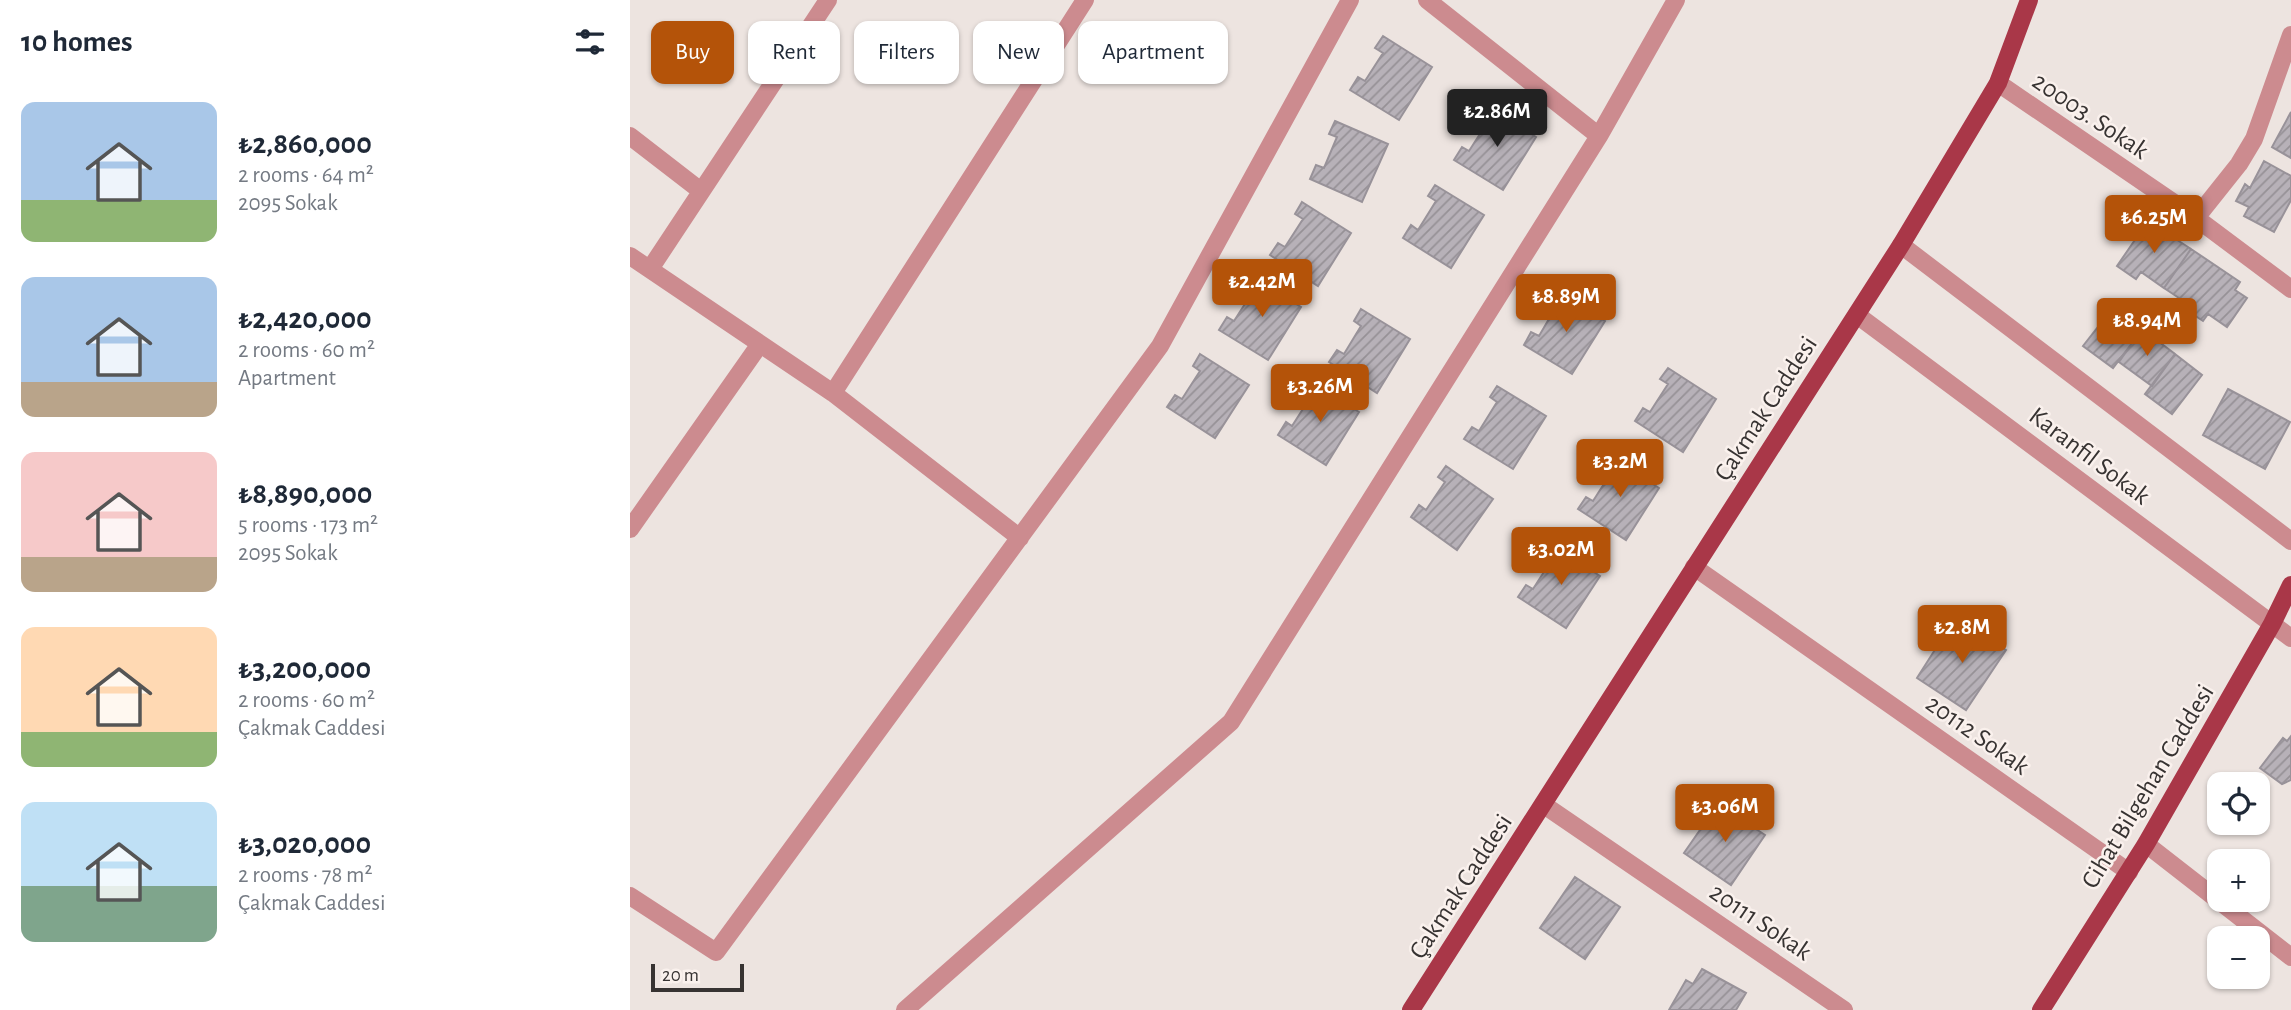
<!DOCTYPE html>
<meta charset="utf-8">
<style>
:root{--surface:#fff;--page:#f6f6f7;--text:#1f2937;--muted:#747a83;--accent:#b45309}
body{margin:0;font-family:"Alegreya Sans",sans-serif;background:var(--page);color:var(--text);height:100vh;display:flex;flex-direction:column;font-size:26px;white-space:nowrap}
*{box-sizing:border-box;margin:0}
p{font-size:23px;color:var(--muted)}
.icon{flex:none;width:38px;height:38px;fill:none;stroke:currentColor;stroke-width:2;stroke-linecap:round;stroke-linejoin:round}
.map{position:relative;flex:1;overflow:hidden}
.details{display:flex;flex-direction:column;background:var(--surface);width:630px}
.details>*{flex:none}
.guide{position:absolute;left:21px;top:21px;width:665px;height:63px;display:flex;gap:14px}
.fabs{position:absolute;left:1577px;top:772px;display:grid;gap:14px}
.fabs a{display:grid;place-items:center;width:63px;height:63px;border-radius:14px;background:var(--surface);box-shadow:0 2px 5px #0004;font-size:35px}
.scale{position:absolute;left:21px;bottom:18px;width:93px;box-sizing:border-box;padding-left:7px;border:4px solid #373332;border-top:0;font-size:19px;line-height:24px;white-space:nowrap;color:#373332;-webkit-text-stroke:5px #faf1ed;paint-order:stroke}
.price{position:absolute;translate:-50% -60px;padding:0 16px;border-radius:7px;background:var(--accent);color:#fff;font-size:23px;line-height:46px;filter:drop-shadow(0 2px 4px #0008)}
.price::after{content:'';position:absolute;left:50%;top:42px;width:21px;height:16px;margin-left:-10px;background:inherit;clip-path:polygon(0 0,100% 0,50% 100%)}
.price.current{background:#222;color:#fff}
ul{padding:0;list-style:none}
li{display:flex;align-items:center;gap:21px;height:175px;padding:0 21px}
li span{display:grid;place-items:center;flex:none;width:196px;height:140px;border-radius:14px;color:#555}
li>.icon{margin-inline-start:auto}
span .icon{width:84px;height:84px;fill:#fffc;stroke-width:1}
li b{font-size:30px}
h2{display:flex;justify-content:space-between;align-items:center;height:84px;padding:0 21px;font-size:30px}
.chip{padding:0 24px;border-radius:14px;background:var(--surface);box-shadow:0 2px 5px #0004;font-size:24px;line-height:63px}
.chip.current{background:var(--accent);color:#fff}
main{display:flex;flex:1;min-height:0}
.map>svg:first-child{display:block}
</style>
<main>
<section class="details">
<h2>10 homes<svg class="icon" aria-label="filters" viewBox="0 0 24 24"><path d="M4 7h16M4 17h16"/><circle cx="9" cy="7" r="2"/><circle cx="15" cy="17" r="2"/></svg></h2>
<ul>
<li><span style="background:linear-gradient(#a9c7e8 70%,#8fb573 0)"><svg class="icon" aria-label="home" viewBox="0 0 24 24"><path d="M3 11l9-7 9 7M6 9v11h12V9"/></svg></span><div><b>₺2,860,000</b><p>2 rooms · 64 m²</p><p>2095 Sokak</p></div></li>
<li><span style="background:linear-gradient(#a9c7e8 75%,#b9a48a 0)"><svg class="icon" aria-label="home" viewBox="0 0 24 24"><path d="M3 11l9-7 9 7M6 9v11h12V9"/></svg></span><div><b>₺2,420,000</b><p>2 rooms · 60 m²</p><p>Apartment</p></div></li>
<li><span style="background:linear-gradient(#f6c9c9 75%,#b9a48a 0)"><svg class="icon" aria-label="home" viewBox="0 0 24 24"><path d="M3 11l9-7 9 7M6 9v11h12V9"/></svg></span><div><b>₺8,890,000</b><p>5 rooms · 173 m²</p><p>2095 Sokak</p></div></li>
<li><span style="background:linear-gradient(#ffd9b3 75%,#8fb573 0)"><svg class="icon" aria-label="home" viewBox="0 0 24 24"><path d="M3 11l9-7 9 7M6 9v11h12V9"/></svg></span><div><b>₺3,200,000</b><p>2 rooms · 60 m²</p><p>Çakmak Caddesi</p></div></li>
<li><span style="background:linear-gradient(#bfe0f5 60%,#7fa58c 0)"><svg class="icon" aria-label="home" viewBox="0 0 24 24"><path d="M3 11l9-7 9 7M6 9v11h12V9"/></svg></span><div><b>₺3,020,000</b><p>2 rooms · 78 m²</p><p>Çakmak Caddesi</p></div></li>
</ul>
</section>
<div class="map">
<svg width="1661" height="1010" viewBox="0 0 1661 1010">
<defs>
<pattern id="building-hatch" width="6" height="6" patternUnits="userSpaceOnUse" patternTransform="scale(1.75)"><rect width="6" height="6" fill="#b7b1b8"/><path d="M-1 1l2-2M0 6l6-6M5 7l2-2" fill="none" stroke="#969196"/></pattern>
</defs>
<rect width="100%" height="100%" fill="#ede4e0"/>
<path fill="url(#building-hatch)" stroke="#989299" stroke-width="2" d="M753 36 802 67 769 120 720 90 728 77 735 81 753 53 745 48Z
M857 106 906 137 873 190 824 160 832 147 839 151 857 123 849 118Z
M1661 112V158L1642 147Z
M705 121 758 144 732 202 680 179 686 165 694 168 707 137 699 134Z
M1634 161 1661 176V200L1644 232 1614 216 1619 207 1606 201 1615 184 1620 188Z
M805 185 854 215 821 268 773 238 781 225 788 230 806 201 798 196Z
M672 202 721 233 688 286 640 255 648 243 655 247 673 219 665 214Z
M1518 221 1561 249 1534 288 1511 272 1506 279 1487 266Z
M1561 249 1610 282 1605 290 1617 298 1597 327 1578 314 1573 321 1546 303 1549 298 1534 288Z
M621 276 671 307 638 360 589 330 597 317 604 321 622 293 614 288Z
M926 291 975 321 942 374 894 345 901 332 909 336 926 307 919 302Z
M1486 304 1515 326 1483 368 1453 346Z
M731 309 780 339 747 393 699 362 707 350 714 354 731 326 724 321Z
M1512 329 1545 354 1522 386 1489 362Z
M570 354 619 385 585 438 537 407 545 395 552 399 570 371 563 366Z
M1545 354 1572 375 1542 414 1515 394Z
M1038 368 1086 399 1053 452 1005 421 1013 408 1020 412 1038 384 1030 379Z
M680 381 729 412 696 465 648 435 656 422 662 426 680 398 673 393Z
M867 386 916 416 883 469 834 439 842 427 849 431 867 402 860 397Z
M1598 389 1660 422 1635 469 1573 435Z
M980 456 1029 488 996 540 948 509 956 497 963 501 981 473 973 468Z
M816 466 863 499 827 550 781 517 789 505 796 510 815 482 808 477Z
M921 544 970 576 936 628 888 597 896 585 903 589 921 561 914 556Z
M1334 623 1376 650 1336 710 1287 678 1315 634 1323 639Z
M1661 736V780L1652 784 1630 768 1653 738 1657 741Z
M1088 804 1135 835 1101 885 1054 853Z
M945 877 990 907 955 959 910 928Z
M1072 969 1116 993 1106 1010H1039L1056 980 1063 984Z"/>
<g fill="none" stroke-linecap="round" stroke-linejoin="round">
<path stroke="#cc8b8f" stroke-width="18" d="M797 0 969 136
M1368 83 1566 218 1661 289
M0 136 71 191
M1566 218 1609 164 1624 139 1661 35
M1271 245 1661 541
M0 256 203 393 390 538
M20 269 198 0
M1227 315 1661 638
M203 393 455 0
M0 529 130 344
M1064 567 1499 872
M914 805 1214 1010
M1516 844 1661 957
M0 896 86 952 530 346 720 0
M275 1010 601 722 969 136 1046 0"/>
<path stroke="#a93748" stroke-width="18" d="M781 1010 1271 245 1368 83 1399 0
M1411 1010 1516 844 1642 624 1661 585"/>
</g>
<g text-anchor="middle" stroke-width="5" stroke-linejoin="round" paint-order="stroke">
<g font-size="26" fill="#373332" stroke="#faf1ed">
<text transform="translate(1461 115) rotate(34)" y="9">20003. Sokak</text>
<text transform="translate(1135 408) rotate(-57)" y="9">Çakmak Caddesi</text>
<text transform="translate(1460 455) rotate(37)" y="9">Karanfil Sokak</text>
<text transform="translate(1348 734) rotate(35)" y="9">20112 Sokak</text>
<text transform="translate(1517 786) rotate(-59)" y="9">Cihat Bilgehan Caddesi</text>
<text transform="translate(830 886) rotate(-57)" y="9">Çakmak Caddesi</text>
<text transform="translate(1131 921) rotate(34)" y="9">20111 Sokak</text>
</g>
</g>
</svg>
<div class="fabs">
<a><svg class="icon" aria-label="locate" viewBox="0 0 24 24"><circle cx="12" cy="12" r="6"/><path d="M12 2v4M12 18v4M2 12h4M18 12h4"/></svg></a>
<a>+</a>
<a>−</a>
</div>
<div class="scale">20 m</div>
<b class="price current" style="left:867px;top:149px">₺2.86M</b>
<b class="price" style="left:1524px;top:255px">₺6.25M</b>
<b class="price" style="left:632px;top:319px">₺2.42M</b>
<b class="price" style="left:936px;top:334px">₺8.89M</b>
<b class="price" style="left:1517px;top:358px">₺8.94M</b>
<b class="price" style="left:690px;top:424px">₺3.26M</b>
<b class="price" style="left:990px;top:499px">₺3.2M</b>
<b class="price" style="left:931px;top:587px">₺3.02M</b>
<b class="price" style="left:1332px;top:665px">₺2.8M</b>
<b class="price" style="left:1095px;top:844px">₺3.06M</b>
<div class="guide">
<a class="chip current">Buy</a>
<a class="chip">Rent</a>
<a class="chip">Filters</a>
<a class="chip">New</a>
<a class="chip">Apartment</a>
</div>
</div>
</main>
